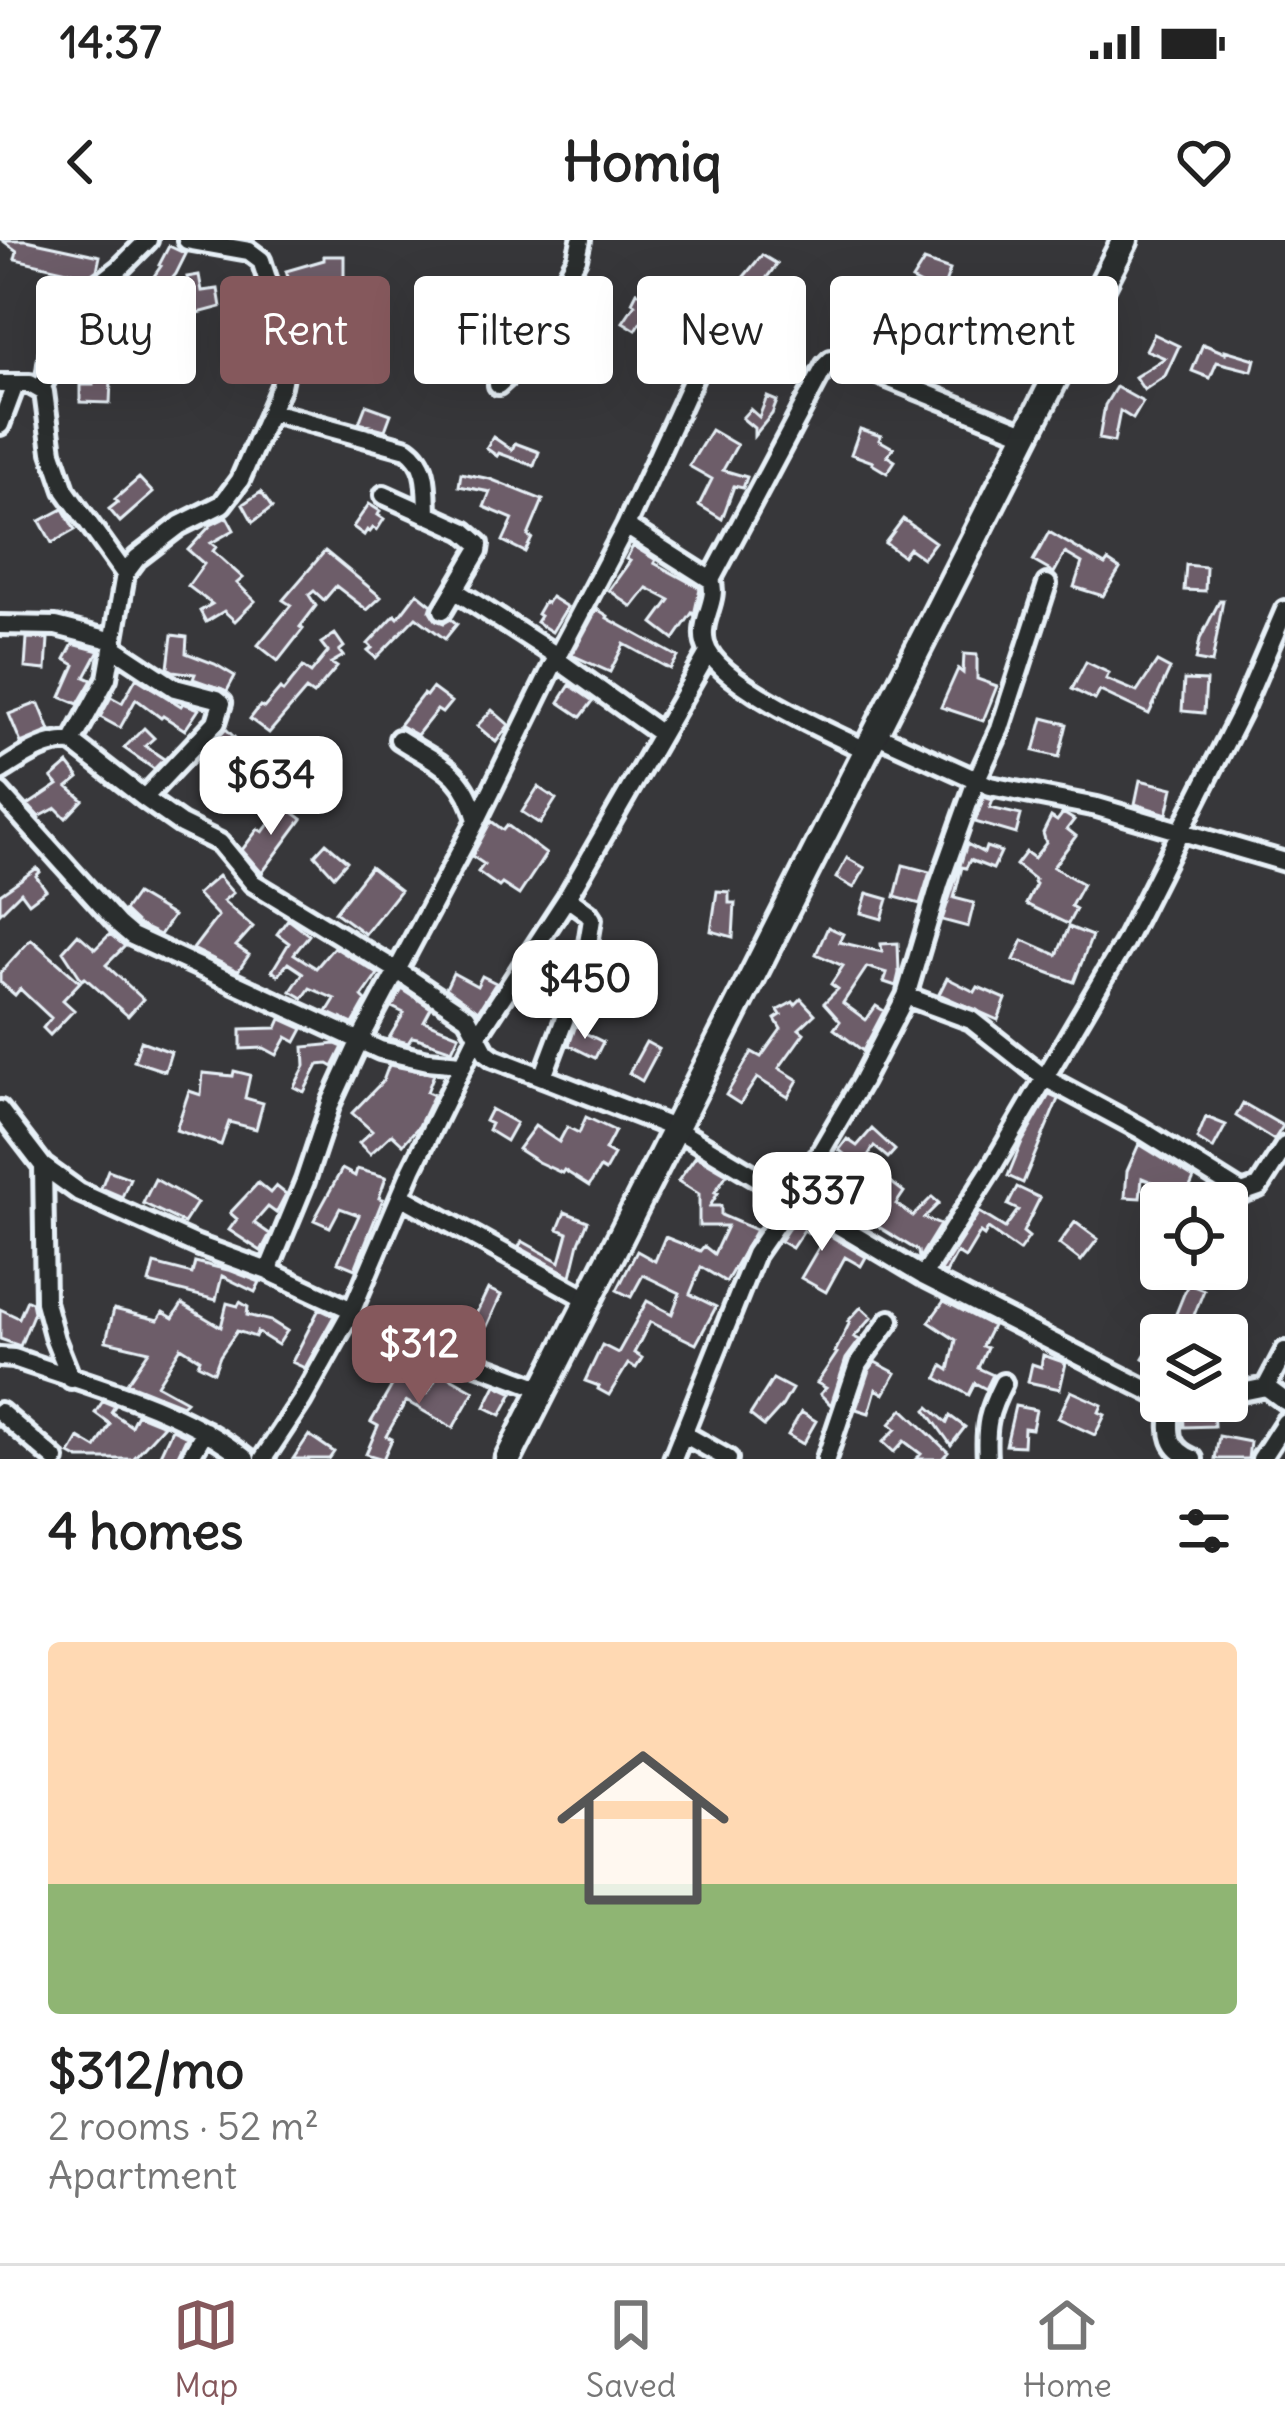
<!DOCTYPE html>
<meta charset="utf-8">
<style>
:root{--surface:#fff;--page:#f2f2f2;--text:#222;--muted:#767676;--line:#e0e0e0;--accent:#85585c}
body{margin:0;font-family:Delius,sans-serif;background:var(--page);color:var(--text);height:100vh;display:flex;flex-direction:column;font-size:45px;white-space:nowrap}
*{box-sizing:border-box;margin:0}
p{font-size:39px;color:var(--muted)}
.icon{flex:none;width:66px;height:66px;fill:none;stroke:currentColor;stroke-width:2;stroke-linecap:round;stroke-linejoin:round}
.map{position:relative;height:1219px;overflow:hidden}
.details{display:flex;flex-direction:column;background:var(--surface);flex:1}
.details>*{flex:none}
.banner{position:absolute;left:36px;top:36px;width:1215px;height:108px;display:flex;gap:24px}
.fabs{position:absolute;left:1140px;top:942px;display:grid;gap:24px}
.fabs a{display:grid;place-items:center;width:108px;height:108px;border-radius:12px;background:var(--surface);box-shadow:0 12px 48px #0002;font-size:60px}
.price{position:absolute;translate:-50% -102px;padding:0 27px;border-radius:24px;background:#fff;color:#222;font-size:39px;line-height:78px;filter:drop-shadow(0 3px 6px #0008)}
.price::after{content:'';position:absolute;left:50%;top:72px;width:36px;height:27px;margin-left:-18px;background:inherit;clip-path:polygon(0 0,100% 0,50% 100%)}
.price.on{background:var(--accent);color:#fff}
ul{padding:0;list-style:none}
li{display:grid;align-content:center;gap:24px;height:636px;padding:0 48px}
li span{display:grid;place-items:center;height:372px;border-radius:12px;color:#555}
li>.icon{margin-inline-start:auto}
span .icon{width:216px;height:216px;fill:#fffc;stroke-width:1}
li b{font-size:51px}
h2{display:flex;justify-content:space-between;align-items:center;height:144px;padding:0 48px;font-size:51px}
.chip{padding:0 42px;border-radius:12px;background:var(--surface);box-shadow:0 12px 48px #0002;font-size:42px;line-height:108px}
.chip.on{background:var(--accent);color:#fff}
.status{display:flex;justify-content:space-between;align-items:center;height:84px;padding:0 60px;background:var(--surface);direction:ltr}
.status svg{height:33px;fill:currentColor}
header{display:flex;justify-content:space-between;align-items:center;height:156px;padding:0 48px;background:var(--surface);font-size:54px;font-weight:700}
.tab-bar{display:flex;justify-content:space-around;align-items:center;height:168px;border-top:3px solid var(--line);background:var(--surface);font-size:33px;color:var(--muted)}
.tab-bar a{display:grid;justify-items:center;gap:6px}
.tab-bar .on{color:var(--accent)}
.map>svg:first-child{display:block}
</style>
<div class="status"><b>14:37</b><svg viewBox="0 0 49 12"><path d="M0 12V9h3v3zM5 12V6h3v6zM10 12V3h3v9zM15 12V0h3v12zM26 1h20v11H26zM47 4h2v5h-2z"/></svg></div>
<header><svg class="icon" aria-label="back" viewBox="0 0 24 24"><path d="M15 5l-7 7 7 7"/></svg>Homiq<svg class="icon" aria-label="heart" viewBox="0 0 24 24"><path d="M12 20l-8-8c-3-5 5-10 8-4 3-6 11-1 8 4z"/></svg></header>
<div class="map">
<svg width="1285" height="1219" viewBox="0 0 1285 1219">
<rect width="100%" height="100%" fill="#37373a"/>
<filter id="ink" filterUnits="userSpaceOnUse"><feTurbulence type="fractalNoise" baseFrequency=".00833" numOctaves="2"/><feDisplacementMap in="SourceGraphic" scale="24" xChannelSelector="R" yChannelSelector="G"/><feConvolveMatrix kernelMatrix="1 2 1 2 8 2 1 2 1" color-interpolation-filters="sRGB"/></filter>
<g filter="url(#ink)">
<path fill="#6d5d69" stroke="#e8f1f8" stroke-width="3" d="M2 0H26L100 16 97 30 89 36 15 19 17 11Z
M169 6 186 14 176 34 162 51 150 42 161 26 159 25Z
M762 15 777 24 756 52 741 40Z
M324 16H344V38H314L319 55 296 62 286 31 324 20Z
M924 21 950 30 941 55 912 40Z
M199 35 202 51 218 49 221 67 195 74 187 37Z
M1034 48 1059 63 1047 81 1023 66Z
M112 50 122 51 121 80 100 79 101 59Z
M637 52 661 64 656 74 648 70 636 90 623 82 635 64 632 62Z
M1154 94 1179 106 1165 136 1144 150 1135 137 1165 118 1146 110Z
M686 104 713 114 709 125 696 121 682 134 672 128Z
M1203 104 1225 113V110L1255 119 1252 131 1217 122 1210 138 1192 131Z
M93 134 106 135V141H111L110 163 80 162V145H93Z
M1116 147 1143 162 1133 179 1120 171 1114 202 1099 199 1105 165Z
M767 157 777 161 772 174 754 196V188L742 178 750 169 759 177Z
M366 165 391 174 385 190 359 183Z
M860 189 881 196 879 200 893 208 887 216 895 221 887 233 872 224 873 222 851 214Z
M711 190 737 205 723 230 747 237 743 248 734 246 722 279 699 265 712 239 689 226Z
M493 197 512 210 515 203 539 212 534 226 499 213 497 216 486 208Z
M461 233 490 239 543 260 528 296 532 298 525 312 503 301 513 279 484 267 490 252 459 246Z
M139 238 153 253 120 282 109 269 118 262 115 259Z
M261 252 272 268 253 282 243 264Z
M369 264 380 271 378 275 384 279 377 290 373 288 370 292 367 290 364 295 353 287Z
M63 269 75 290 52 303 40 281Z
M227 277 234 290 211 303 216 307 213 311 243 338 237 343 255 361 235 381 224 371 206 382 200 371 212 364 188 346 204 324 188 310 211 285Z
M903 279 935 302 923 318 909 308 903 316 885 303Z
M1049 292 1105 325 1108 321 1120 329 1103 356 1074 347 1082 323 1065 313 1054 333 1033 321Z
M633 306 656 320 654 323 700 348 694 375 692 373 674 399 653 383 670 360 647 348 632 367 609 350 630 321 626 319Z
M325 311 381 357 367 370 336 346 324 360 314 351 309 355 316 366 300 387 303 389 278 421 258 405 291 365 283 360Z
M1186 325 1206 327 1205 351 1184 350Z
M417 353 432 365 430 371 436 380 444 383 451 379 457 384 445 399 416 377 376 418 368 411 372 408 368 404 395 375 398 378Z
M551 357 567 367 552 392 536 382 540 376 537 374 544 362 547 363Z
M1220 360H1223L1212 423 1196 420 1200 399Z
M597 369 608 376 607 378 678 417 670 429 624 404 610 432 572 415Z
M335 394 344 407 339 411 343 416 331 423 337 427 313 455 306 450 269 493 250 479 260 466 264 468 280 449 283 452 303 427 311 433 328 412 321 403Z
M172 395 187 397 186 413 215 424 235 436 227 451 193 439 195 434 173 431 168 428Z
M27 398 48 399 46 430 25 428Z
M73 404 99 411 85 437 92 440 78 464 61 457 75 425 65 419Z
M964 414 977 415V439L997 446 983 481 941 467 958 429 963 433Z
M1086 422 1109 433 1106 439 1137 452 1157 422 1170 429 1149 474 1100 451 1095 460 1072 449Z
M136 438 181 466 183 463 199 469 185 490 163 476 161 478 136 459 120 488 100 477 111 457 122 463Z
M1184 440 1206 441 1204 473 1182 471Z
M570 445 593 461 581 477 559 462Z
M432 448 451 462 442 473 437 470 417 495 399 485 423 454 426 456Z
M35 464H39L50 491 21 503 9 474Z
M492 470 509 485 496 502 477 486Z
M1043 478 1067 484 1059 517 1034 511Z
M144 488 154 498 145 506 164 519 154 529 124 508Z
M226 489 245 508 228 526 209 508Z
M68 524 79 538 68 547 83 560 66 578 56 568 39 577 28 565 58 545 52 538Z
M1140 540 1173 548 1167 574 1135 564Z
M538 547 556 559 540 584 522 572Z
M984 557 993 560 990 568 1021 575 1016 594 975 582Z
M283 565 302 579 262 633 242 610 258 589 263 592Z
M1063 573 1074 580 1067 589 1076 596 1053 627 1083 644 1071 666 1076 669 1068 684 1026 664 1036 644 1034 642 1035 640 1016 625 1026 612 1034 618 1046 603 1043 593 1051 577 1057 581Z
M491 581 503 590 507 585 546 614 519 655 502 644 499 647 478 632 484 624 472 616Z
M326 603 347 621 334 636 315 615Z
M967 604 984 613 986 607 1001 612 993 629 970 620 966 628 962 627 954 658 974 663 968 687 942 680Z
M847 618 865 628 854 648 836 638Z
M903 625 930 632 920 664 895 657Z
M370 627 400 650 365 694 335 672Z
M37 628 40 632 36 636 46 650 29 663 21 652 0 673V654Z
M218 636 233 653 223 661 253 687 236 706 249 715 238 731 193 709 218 676 197 654Z
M717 651 729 652V663H735L733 697 711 691Z
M867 653 888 659 882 679 861 673Z
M136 654 173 676 160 695 139 685 124 671Z
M288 679 309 695 294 714 316 728 334 707 378 734 362 757 366 761 353 784 327 772 335 759 310 748 303 758 291 751 303 733 288 723 278 735 272 731 289 703 277 694Z
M828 687 843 694 839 702 882 712 881 704 898 703 899 733 896 746 884 742 887 733 867 727 843 763 866 780 876 766 884 771 863 811 834 789 840 781 824 763 838 749 831 744 843 726 816 714Z
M1069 687 1092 696 1074 742 1014 720 1023 700 1057 715Z
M78 694 95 709 110 694 125 706 106 725 143 759 128 776 85 738 82 740 63 711Z
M31 699 80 742 63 760 74 770 50 795 43 788 51 778 20 749 15 755 0 742V733Z
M453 733 477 746 482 736 496 743 478 771 446 748Z
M947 738 975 752 978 747 1006 759 998 780 939 754Z
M402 749 431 768 424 781 459 795 452 810 417 798 412 797 408 803 389 798 404 773 392 767Z
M801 759 815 774 799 789 804 793 779 828 798 840 788 857 757 838 740 864 726 855 752 812 761 817 781 789 775 779 781 775 778 770 793 762 795 765Z
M281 779 303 789 296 802 287 797 277 815 264 808 241 809V789L277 788Z
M576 785 586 790 585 793 603 802 595 818 569 805Z
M141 801 171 812 165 831 134 821Z
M646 802 659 809 642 841 629 833Z
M336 804 343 807 333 827 328 824 318 825 304 852 294 847 305 826 304 807Z
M389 825 434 834 427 852 434 855 419 886 403 904 392 894 370 914 359 903 372 891 352 873 383 841Z
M234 831 250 835 245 858 263 863 256 889 229 882 221 905 176 890 189 851 201 855 203 833 233 836Z
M1049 855 1058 859 1023 943 1008 936 1021 904Z
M1243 863 1283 886 1274 900 1236 876Z
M491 869 516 883 506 901 488 890 491 884 485 881Z
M586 877 615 891 605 910 614 915 605 931 600 928 589 946 564 930 562 933 538 922 518 909 535 886 559 902 567 887 579 893Z
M1206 877 1226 885 1213 909 1197 899Z
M872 889 895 910 888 918 874 906 860 929 885 944 888 940 904 952 896 964 913 976 932 957 939 963 924 978 940 985 919 1019 918 1011 864 978 880 955 851 937 848 941 832 930 844 914 839 910 847 899 857 906Z
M1139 904 1194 938 1183 963H1173L1165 959 1169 949 1142 938 1140 958 1125 957 1127 931Z
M696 916 727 934 715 952 718 953 710 966H721V975L756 990 726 1042 701 1027 690 1054 716 1067 696 1104 650 1082 634 1113 642 1118 636 1128 628 1124 609 1155 598 1149 599 1146 585 1141 602 1105 618 1113 647 1061 672 1074 680 1053 643 1035 631 1057 617 1050 637 1011 655 1021 665 997 700 1011 704 1006 714 1014 727 986H699V954L678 941Z
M342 929 355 936 357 929 386 937 379 958 383 959 355 1029 338 1022 359 975 340 968 330 987 314 980Z
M108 930 130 938 122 957 101 948Z
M155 939 197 963 184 983 143 963Z
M258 943 270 953 276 946 286 954 276 973 268 967 254 983 270 994 261 1011 229 990 237 979 230 973Z
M1017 947 1040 958 1023 992 1029 997 1019 1011 988 989 984 996 980 993 965 1018 957 1013 946 1033 941 1031 979 972 1005 988 1018 970 1008 965Z
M565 972 588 981 579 1003 571 1036 519 1007 522 1001 560 1022 568 993 558 989Z
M797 976 866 1017 861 1026 845 1017 826 1052 801 1038 822 1002 804 990 792 1008 780 1001Z
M1075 982 1098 999 1081 1021 1059 1004Z
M195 1022 232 1031 260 1042 255 1052 222 1036 216 1060 149 1043 154 1024 192 1034Z
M1188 1044 1204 1050 1186 1095H1161V1121L1157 1127 1143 1118 1167 1078 1173 1081Z
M488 1049 501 1055 487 1086 473 1080Z
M27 1060 32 1062 34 1072 20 1106 0 1099V1069L19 1078Z
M944 1061 992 1086 982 1106 987 1108 978 1128 993 1135 986 1149 975 1143 969 1155 937 1138 943 1126 949 1130 956 1100 929 1082Z
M240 1062 248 1067 247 1075 271 1081 287 1091 278 1105 257 1092 255 1097 237 1091 220 1116 214 1132 198 1124 200 1119 181 1107 157 1145 186 1161 182 1165 127 1143 149 1111 106 1101 114 1069 158 1080 163 1072 173 1078 182 1064 221 1087 227 1063 238 1066Z
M861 1067 872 1077 854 1097 860 1100 846 1119 831 1165 820 1154 826 1148 817 1143 837 1113 835 1112 850 1082 848 1081Z
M319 1069 334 1076 305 1128 292 1122Z
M445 1070 478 1088 468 1107 433 1092Z
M1043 1115 1066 1123 1060 1149 1028 1142 1032 1124 1041 1127Z
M875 1122 896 1133 884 1154 876 1149 869 1173 856 1169 869 1130Z
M440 1132 474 1151 453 1188 406 1161 386 1196 392 1199 383 1219 366 1214 378 1186 371 1182 397 1137 427 1154Z
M773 1139 792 1149 782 1166 764 1186 750 1175Z
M496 1145 513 1153 501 1175 485 1167Z
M1071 1151 1102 1165 1099 1172 1105 1175 1095 1195 1058 1178Z
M103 1161 115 1166 111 1172 131 1186 137 1174 164 1185 133 1219H79L70 1214 79 1198 96 1208 110 1184 95 1173Z
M1015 1166 1036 1170 1032 1189 1024 1188 1023 1206 1006 1205Z
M929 1167 947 1183 950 1176 965 1187 951 1205 926 1170Z
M1213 1168 1214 1186 1184 1187 1183 1169Z
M903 1169 948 1212 942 1219H916L921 1214 904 1201 894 1212 883 1202 896 1189 890 1184Z
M801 1172 816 1181 803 1204 788 1195Z
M172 1189 187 1196 176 1219H158Z
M309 1195 334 1212 329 1219H293Z
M1219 1196 1250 1202 1248 1219H1215Z"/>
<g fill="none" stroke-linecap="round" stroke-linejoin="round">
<g stroke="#e8f1f8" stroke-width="26">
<path id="minor" d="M0 144H30L44 152 52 212 65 250 125 334
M498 145 519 126 577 18 581 0
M41 148 46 139 52 95 66 70 120 28 148 0
M272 172 407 209C429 224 426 250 427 275
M0 185 15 145
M384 255 464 291 479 304 478 311 443 370
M626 286 711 340C719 360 699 380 705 403 714 442 829 493 866 510
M711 340 825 126 831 120H843L1027 194
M456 351 557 416
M0 385 56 386 114 401
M113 407 175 448 217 459 222 463 216 482 144 558
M556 419 661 494
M873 493 990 546 1097 567 1285 622
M399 499C440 525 464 530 477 580
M72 502 107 438 125 334 137 318 180 285 222 264 240 240 281 146 287 116 285 94 261 20 249 11 187 0
M0 531C23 517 45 500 72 502L144 558 181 584 220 603 253 643 398 731 467 777 486 812 494 818 676 889 923 1036 1161 1157
M0 553 118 684 132 696 380 810 428 821 461 824
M906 756 971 780 1043 837 1140 889 1242 953 1259 947 1285 906
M543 837 584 728 592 679 588 673 567 658
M0 870 43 926 79 952 197 1005 268 1031 352 1070
M43 926 45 1062 55 1099 71 1139
M401 956 589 1060
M268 1031 305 941 331 863 360 800 477 580 556 419 626 286 694 137
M923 1036 991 929 1124 703 1242 470 1285 370
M349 1076 543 1149
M0 1117 14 1118C92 1146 180 1166 246 1219
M1266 1147 1285 1161
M1227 1155 1266 1147 1285 1111
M1171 1162C1170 1189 1164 1207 1193 1219
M0 1172 55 1219
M684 1194 728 1219
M189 1219 205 1191
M263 1219 302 1160 352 1070 412 929 477 796 567 658 708 413
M673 1219 755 1014 793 959 862 841 906 756 940 642 976 541 1000 489 1047 344
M826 1219 858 1124 890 1080
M987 1219C985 1185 988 1173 1003 1143
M1261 1219 1285 1182"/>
</g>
<g stroke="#e8f1f8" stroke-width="33">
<path id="primary" d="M508 1219 1125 0"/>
</g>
<use href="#minor" stroke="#2a2d2e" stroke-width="16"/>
<use href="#primary" stroke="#2a2d2e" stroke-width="24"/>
</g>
</g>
</svg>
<div class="fabs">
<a><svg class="icon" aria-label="locate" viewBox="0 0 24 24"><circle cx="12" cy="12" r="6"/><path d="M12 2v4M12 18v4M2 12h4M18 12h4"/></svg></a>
<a><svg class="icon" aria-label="layers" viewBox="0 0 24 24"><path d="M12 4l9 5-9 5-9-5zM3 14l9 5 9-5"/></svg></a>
</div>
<b class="price" style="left:271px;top:598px">$634</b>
<b class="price" style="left:585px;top:802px">$450</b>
<b class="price" style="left:822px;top:1014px">$337</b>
<b class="price on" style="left:419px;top:1167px">$312</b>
<div class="banner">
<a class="chip">Buy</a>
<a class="chip on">Rent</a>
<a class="chip">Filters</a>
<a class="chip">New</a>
<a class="chip">Apartment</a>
</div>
</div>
<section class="details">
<h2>4 homes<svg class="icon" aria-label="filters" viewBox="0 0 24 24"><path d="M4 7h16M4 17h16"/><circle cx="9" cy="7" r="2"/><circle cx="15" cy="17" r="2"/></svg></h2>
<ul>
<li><span style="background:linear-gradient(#ffd9b3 65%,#8fb573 0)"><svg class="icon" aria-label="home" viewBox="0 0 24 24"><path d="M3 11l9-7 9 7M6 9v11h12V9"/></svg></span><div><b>$312/mo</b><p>2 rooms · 52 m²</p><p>Apartment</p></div></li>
</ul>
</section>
<nav class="tab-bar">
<a class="on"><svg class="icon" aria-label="map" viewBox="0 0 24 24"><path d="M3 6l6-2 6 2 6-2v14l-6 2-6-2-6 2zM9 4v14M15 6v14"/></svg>Map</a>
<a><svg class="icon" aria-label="saved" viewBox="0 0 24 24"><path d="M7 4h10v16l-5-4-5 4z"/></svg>Saved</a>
<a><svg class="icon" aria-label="home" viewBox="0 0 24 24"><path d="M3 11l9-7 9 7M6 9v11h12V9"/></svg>Home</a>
</nav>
